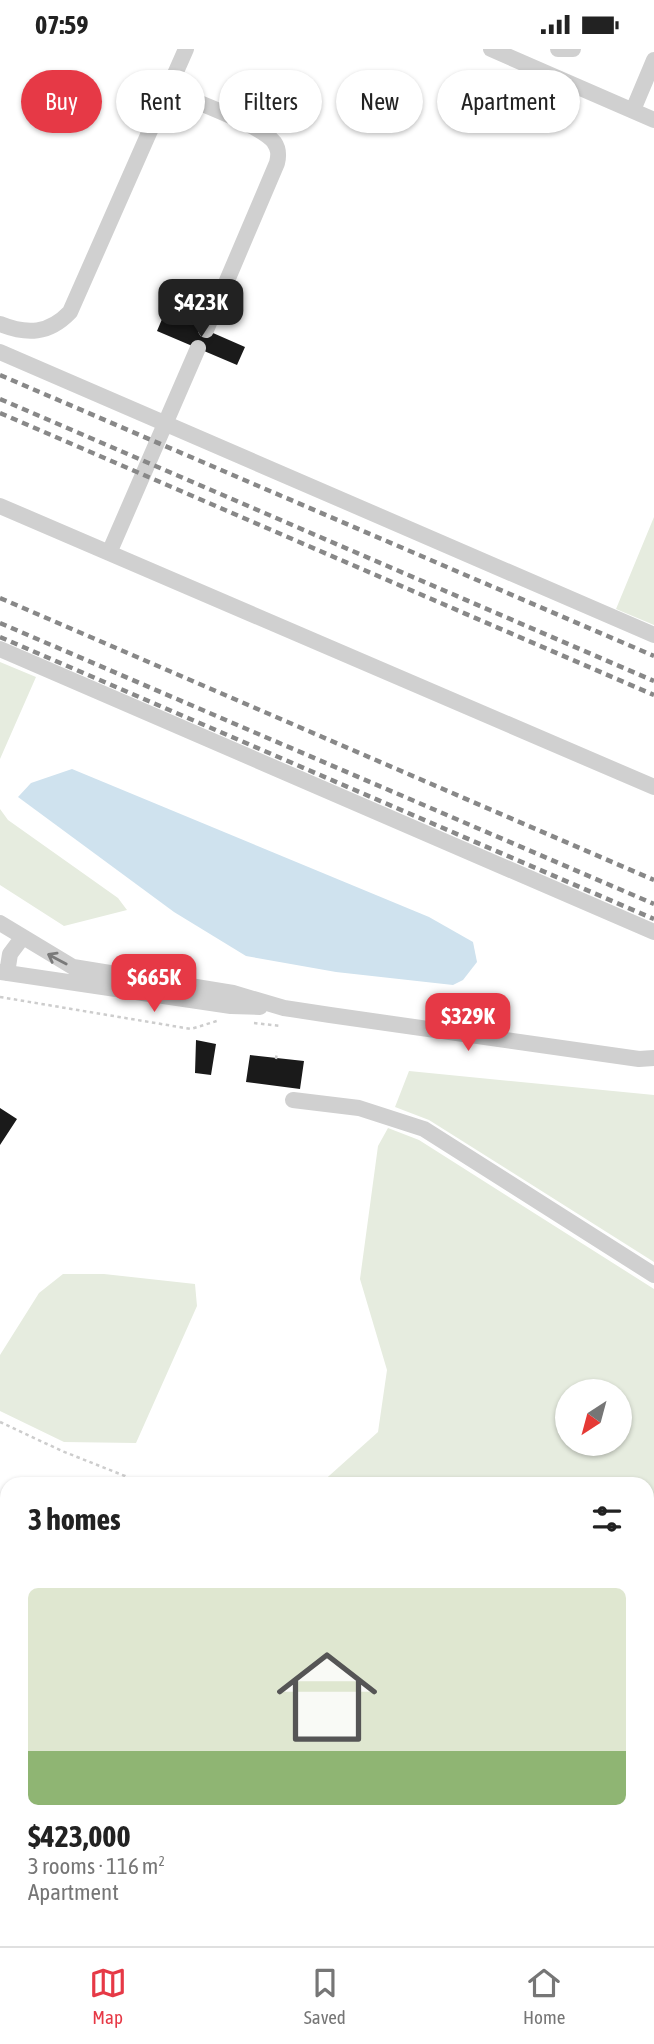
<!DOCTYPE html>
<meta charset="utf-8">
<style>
:root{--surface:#fff;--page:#f6f6f6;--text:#222;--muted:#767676;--line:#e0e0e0;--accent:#e63946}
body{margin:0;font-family:"Asap Condensed",sans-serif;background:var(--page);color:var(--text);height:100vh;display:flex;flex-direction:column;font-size:26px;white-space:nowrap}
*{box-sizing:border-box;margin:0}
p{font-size:23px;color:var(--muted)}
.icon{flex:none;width:38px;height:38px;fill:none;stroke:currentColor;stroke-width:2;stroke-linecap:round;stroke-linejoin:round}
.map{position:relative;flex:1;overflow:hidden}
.drawer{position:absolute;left:0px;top:1428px;width:654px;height:469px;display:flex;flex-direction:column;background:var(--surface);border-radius:21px 21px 0 0;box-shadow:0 2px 5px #0004}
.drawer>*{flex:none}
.top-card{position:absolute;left:21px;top:21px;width:612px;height:63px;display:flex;gap:14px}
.needle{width:46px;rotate:216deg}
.controls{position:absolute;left:555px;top:1330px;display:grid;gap:14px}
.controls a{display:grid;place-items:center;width:77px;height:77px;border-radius:50%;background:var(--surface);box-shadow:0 2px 5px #0004;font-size:35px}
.price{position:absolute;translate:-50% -60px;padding:0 16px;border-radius:14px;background:var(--accent);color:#fff;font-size:23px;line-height:46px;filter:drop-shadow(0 2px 4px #0008)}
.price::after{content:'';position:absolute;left:50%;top:42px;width:21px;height:16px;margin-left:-10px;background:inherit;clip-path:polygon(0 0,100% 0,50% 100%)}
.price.active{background:#222;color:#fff}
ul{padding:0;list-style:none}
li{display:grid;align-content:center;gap:14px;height:371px;padding:0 28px}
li+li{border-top:2px solid var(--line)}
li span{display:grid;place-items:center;height:217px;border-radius:10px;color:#555}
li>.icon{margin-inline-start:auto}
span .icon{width:126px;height:126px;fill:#fffc;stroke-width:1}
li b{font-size:30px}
h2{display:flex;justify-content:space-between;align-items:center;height:84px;padding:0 28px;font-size:30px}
.tag{padding:0 24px;border-radius:32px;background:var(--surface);box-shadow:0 2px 5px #0004;font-size:24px;line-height:63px}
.tag.active{background:var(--accent);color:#fff}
.status{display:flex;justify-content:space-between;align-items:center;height:49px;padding:0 35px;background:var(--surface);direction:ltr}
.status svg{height:19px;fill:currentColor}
.menu{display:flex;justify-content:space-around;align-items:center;height:98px;border-top:2px solid var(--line);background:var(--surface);font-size:19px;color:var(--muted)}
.menu a{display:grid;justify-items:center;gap:4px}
.menu .active{color:var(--accent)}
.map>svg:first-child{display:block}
</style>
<div class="status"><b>07:59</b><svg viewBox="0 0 49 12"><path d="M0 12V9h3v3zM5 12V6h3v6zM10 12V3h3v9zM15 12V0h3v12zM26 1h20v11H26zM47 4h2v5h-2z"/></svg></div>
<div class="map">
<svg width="654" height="1897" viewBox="0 0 654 1897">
<rect width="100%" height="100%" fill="#fff"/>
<path fill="#e6ecdf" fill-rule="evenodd" d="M654 468V576L616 560Z
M0 613 36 628 0 710Z
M0 760 8 771 118 849 127 861 64 877 0 836Z
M409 1022 654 1046V1213L429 1071 395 1058Z
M388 1079 419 1091 654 1240V1897H0V1499L7 1500V1890H648V1435H320L378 1383 387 1321 360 1230 378 1097ZM567 1342H620V1395H567Z
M63 1225H104L195 1235 197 1257 136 1394 64 1393 0 1362V1306L39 1244Z"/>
<path fill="#cfe2ee" d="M72 720 429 868 473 893 477 913 463 931 453 936 336 923 246 907 174 863 18 748 31 734Z"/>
<path fill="#1a1a1a" d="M165 263 245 298 237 316 157 282Z
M196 991 216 995 211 1026 195 1024Z
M250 1006 304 1012 300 1040 246 1033Z
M0 1059 17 1070 0 1096Z"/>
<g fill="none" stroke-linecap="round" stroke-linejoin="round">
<path stroke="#cdcdcd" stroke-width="2.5" stroke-dasharray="3.5 3.5" stroke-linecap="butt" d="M0 948 191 980 220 971
M254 974 281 977
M276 1010 277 1003
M0 1373 62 1402 125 1427 135 1435
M0 1458 7 1463"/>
<path stroke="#d0d0d0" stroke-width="16" d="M491 0 654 71
M558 0H573
M168 41C191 51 261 76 274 93 279 100 279 106 277 114L206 281
M633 61 654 11
M0 275C27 286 49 285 70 263L186 0
M0 303 654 586
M0 457 654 738
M109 504 198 299
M0 600 654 883
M0 874 73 918 233 944 284 959 330 966 639 1010 654 1009
M0 923 231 957 260 958
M7 924 10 905 22 889
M293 1051 359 1059 424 1080 654 1226"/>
<path stroke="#888" stroke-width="4.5" stroke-dasharray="7 5" stroke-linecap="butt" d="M0 326 654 607
M0 350 654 632
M0 364 654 646
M0 549 654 831
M0 574 654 855
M0 588 654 870"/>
</g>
<defs><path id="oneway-shaft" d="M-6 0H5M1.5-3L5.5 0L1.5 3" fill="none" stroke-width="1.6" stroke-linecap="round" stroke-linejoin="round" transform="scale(1.75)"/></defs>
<use stroke="#7a7a7a" href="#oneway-shaft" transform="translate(57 910) rotate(-152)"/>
</svg>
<div class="controls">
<a><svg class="needle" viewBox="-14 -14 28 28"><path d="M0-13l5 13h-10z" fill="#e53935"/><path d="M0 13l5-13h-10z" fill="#767676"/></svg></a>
</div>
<b class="price active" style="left:201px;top:290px">$423K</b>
<b class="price" style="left:154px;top:965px">$665K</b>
<b class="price" style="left:468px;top:1004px">$329K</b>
<div class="top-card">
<a class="tag active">Buy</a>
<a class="tag">Rent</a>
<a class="tag">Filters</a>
<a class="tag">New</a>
<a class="tag">Apartment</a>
</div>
<section class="drawer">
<h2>3 homes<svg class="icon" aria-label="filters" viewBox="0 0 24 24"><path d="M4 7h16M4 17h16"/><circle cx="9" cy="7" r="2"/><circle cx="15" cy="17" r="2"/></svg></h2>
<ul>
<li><span style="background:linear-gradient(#dfe7d0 75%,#8fb573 0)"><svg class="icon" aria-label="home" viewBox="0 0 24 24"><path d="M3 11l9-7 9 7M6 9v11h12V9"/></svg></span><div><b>$423,000</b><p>3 rooms · 116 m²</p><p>Apartment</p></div></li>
</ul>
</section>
</div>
<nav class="menu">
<a class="active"><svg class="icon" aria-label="map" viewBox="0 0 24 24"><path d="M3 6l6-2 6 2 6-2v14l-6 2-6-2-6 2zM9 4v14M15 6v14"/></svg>Map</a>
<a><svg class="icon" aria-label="saved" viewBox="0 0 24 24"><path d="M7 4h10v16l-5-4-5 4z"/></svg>Saved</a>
<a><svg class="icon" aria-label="home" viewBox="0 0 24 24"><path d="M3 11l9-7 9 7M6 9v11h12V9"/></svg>Home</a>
</nav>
